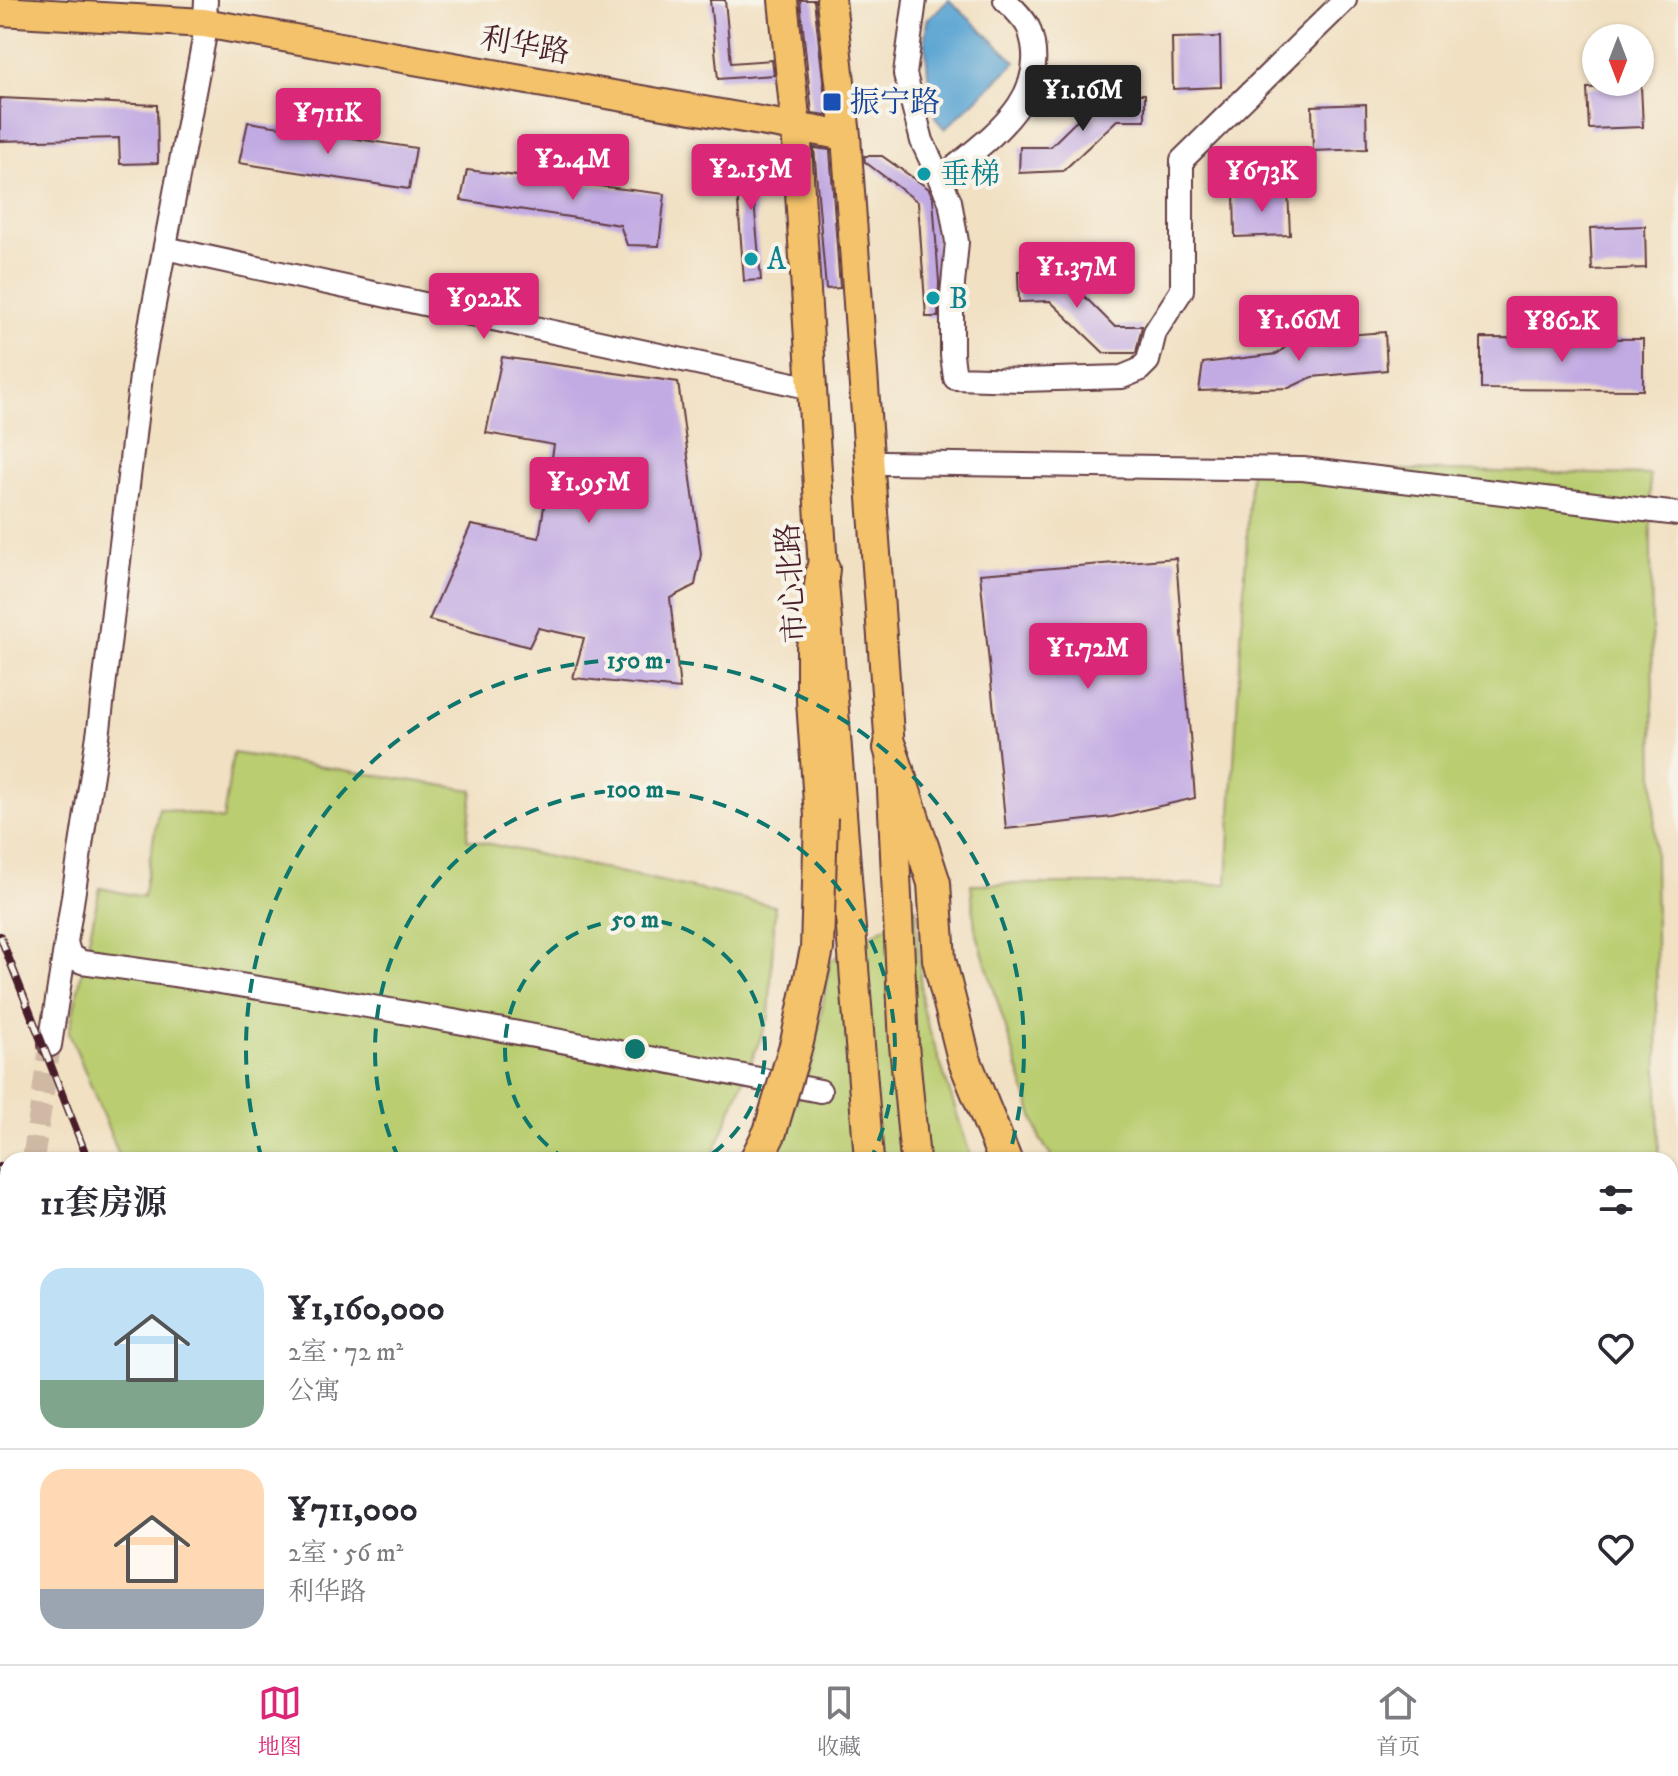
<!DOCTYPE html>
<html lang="zh">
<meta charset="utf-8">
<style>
:root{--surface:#fff;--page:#f7f7f7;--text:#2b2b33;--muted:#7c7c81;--line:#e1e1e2;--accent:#db2777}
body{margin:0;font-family:"IM FELL DW Pica","Noto Serif SC",serif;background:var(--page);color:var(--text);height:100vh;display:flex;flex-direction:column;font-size:30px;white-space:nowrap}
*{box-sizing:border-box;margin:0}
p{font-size:26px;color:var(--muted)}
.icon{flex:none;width:44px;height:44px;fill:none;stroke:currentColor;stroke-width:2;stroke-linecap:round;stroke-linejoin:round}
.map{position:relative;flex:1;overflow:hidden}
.drawer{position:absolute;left:0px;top:1152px;width:1678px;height:512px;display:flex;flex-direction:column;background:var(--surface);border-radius:24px 24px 0 0;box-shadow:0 2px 6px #0004}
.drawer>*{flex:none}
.needle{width:52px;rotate:180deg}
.tools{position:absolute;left:1582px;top:24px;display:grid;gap:16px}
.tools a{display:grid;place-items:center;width:72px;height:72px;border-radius:50%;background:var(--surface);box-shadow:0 2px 6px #0004;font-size:40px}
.price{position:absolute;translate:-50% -68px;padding:0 18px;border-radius:8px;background:var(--accent);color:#fff;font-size:26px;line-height:52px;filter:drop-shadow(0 2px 4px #0008)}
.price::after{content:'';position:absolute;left:50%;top:48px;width:24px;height:18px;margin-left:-12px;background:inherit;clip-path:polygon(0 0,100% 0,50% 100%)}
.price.active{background:#222;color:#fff}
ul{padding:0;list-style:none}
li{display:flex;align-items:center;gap:24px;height:200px;padding:0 40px}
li+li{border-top:2px solid var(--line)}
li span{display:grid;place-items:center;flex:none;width:224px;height:160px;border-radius:24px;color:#555}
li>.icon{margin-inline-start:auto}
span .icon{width:96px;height:96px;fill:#fffc;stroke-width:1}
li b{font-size:34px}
h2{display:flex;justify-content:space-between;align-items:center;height:96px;padding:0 40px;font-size:34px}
.tab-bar{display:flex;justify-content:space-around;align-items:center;height:112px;border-top:2px solid var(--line);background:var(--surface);font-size:22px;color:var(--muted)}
.tab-bar a{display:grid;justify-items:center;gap:4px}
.tab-bar .active{color:var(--accent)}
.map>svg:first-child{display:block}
</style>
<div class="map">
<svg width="1678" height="1664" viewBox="0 0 1678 1664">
<rect width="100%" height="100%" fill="#f7f3e8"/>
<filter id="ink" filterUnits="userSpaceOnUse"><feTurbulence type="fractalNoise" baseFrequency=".0125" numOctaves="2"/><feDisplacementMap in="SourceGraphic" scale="16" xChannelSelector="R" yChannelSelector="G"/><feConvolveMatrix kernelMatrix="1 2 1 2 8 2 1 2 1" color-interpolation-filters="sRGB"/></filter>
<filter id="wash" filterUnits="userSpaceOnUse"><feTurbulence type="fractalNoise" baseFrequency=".006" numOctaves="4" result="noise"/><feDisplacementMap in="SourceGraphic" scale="32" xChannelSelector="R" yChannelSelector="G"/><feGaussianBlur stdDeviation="1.8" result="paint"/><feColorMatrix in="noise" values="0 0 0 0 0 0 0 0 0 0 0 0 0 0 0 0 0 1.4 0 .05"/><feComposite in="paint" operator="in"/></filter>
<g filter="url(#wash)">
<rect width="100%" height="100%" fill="#f1e0c2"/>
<path fill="#bacd71" stroke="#82764e" stroke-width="2" d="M1251 467 1650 475 1659 1160H1054L1040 1139 975 928 971 884H1227Z
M233 753 473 790 467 839 775 906 769 1017 711 1160H121L69 1032 100 888 143 897 159 808 223 820Z
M916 908 922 1007 972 1160H773L814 1056 830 961Z
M1670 1629 1678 1641V1664H1420L1437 1656H1670Z
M319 1656H1351L1359 1664H322Z"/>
<path fill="#5ca5d3" stroke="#53627f" stroke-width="2" d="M949 0 1016 62 945 129 936 119 930 99 925 39 927 20Z"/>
<g id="blocks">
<path fill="#c2abe3" d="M710 0H725L731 63 772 60 774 75 718 79Z
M800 0H814L827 115 812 113Z
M1220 37 1221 87 1173 89 1172 38Z
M1641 86 1643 127 1589 129 1587 88Z
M1104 94H1145V120H1117L1063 171 1019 173 1020 147H1050Z
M0 98 157 105 158 163 120 164 119 138 0 141Z
M1366 104 1367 149 1313 151 1312 106Z
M248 122 416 148 409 189 239 163Z
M814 148 830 150 840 288 826 289Z
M864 156H882L929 189 933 198 939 282 938 317H926L918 202 865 162Z
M781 161 782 176 752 178 761 280 744 281 735 163Z
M467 170 665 194 659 246 627 245 620 225 461 200Z
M1288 190 1290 235 1235 237 1234 192Z
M1645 226 1646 268 1592 270 1590 228Z
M1057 269 1114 326H1142L1136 353H1104L1050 301 1019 302 1018 271Z
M1385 332 1387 370 1312 377 1289 388 1199 391 1203 363 1277 354 1295 339Z
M1481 338 1643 339V390L1481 389Z
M502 357 678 382 701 554 695 585 670 598 680 689 573 678 584 638 538 628 529 647 429 620 471 525 539 538 554 445 486 433Z
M1176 558 1195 798 1112 817 1006 829 980 574Z"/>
</g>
</g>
<g filter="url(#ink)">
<use href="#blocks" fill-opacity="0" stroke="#633c42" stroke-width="2"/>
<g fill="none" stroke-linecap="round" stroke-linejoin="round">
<path stroke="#d0b9a4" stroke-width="22" stroke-dasharray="22 11" stroke-linecap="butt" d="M33 1160 50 1045"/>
<path stroke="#d0b9a4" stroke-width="28" stroke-dasharray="28 14" stroke-linecap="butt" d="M296 1656 334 1658"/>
<g stroke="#633c42" stroke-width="26">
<path id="minor" d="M206 0 204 39 142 368 99 729 66 942 70 956 82 962C330 995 575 1043 820 1091
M915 0 905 74 922 141 950 201 957 242 952 295V355L955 378 1022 380 1122 377 1139 370 1148 361 1155 332 1182 290V160L1345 0
M940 179C986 140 1054 99 1029 29 1025 19 1013 8 1005 0
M165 248 812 388
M883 463 1303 469 1678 514
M50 1045 66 942
M0 1343 5 1354 0 1387
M1670 1410 1678 1408
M995 1656 1031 1663 1078 1656"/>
</g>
<g stroke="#633c42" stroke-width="32">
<path id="major" d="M783 0 796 127 823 569 869 1160
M831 0 846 136 890 748 904 1045 915 1160
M0 11 204 23 846 136
M1670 1450 1678 1448
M1670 1535 1678 1533
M913 1656 914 1664
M961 1656 962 1664
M334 1658 756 1664 866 1656"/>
</g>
<g stroke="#633c42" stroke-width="36">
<path id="highway" d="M890 748 934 883 939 959 964 1059 1005 1160
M821 817 813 701V648L823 569
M1670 1432 1678 1430
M1670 1469 1678 1467
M1670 1513 1678 1511
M0 1536H8
M1670 1555 1678 1554
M0 1562 8 1563
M0 1630 8 1632
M97 1656 159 1664
M1254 1664 1256 1656
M1288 1664 1289 1656"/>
</g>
<use href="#minor" stroke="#fff" stroke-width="22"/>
<use href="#major" stroke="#f3c26a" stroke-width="28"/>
<use href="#highway" stroke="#f3c26a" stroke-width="32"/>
<g stroke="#4a1f2b" stroke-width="8">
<path id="rail" d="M0 936 88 1160
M0 1167 8 1188
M0 1205 8 1225
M0 1238 8 1258
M0 1271 8 1291
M150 1656 153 1664
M177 1656 180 1664
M269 1656 272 1664
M284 1656 287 1664"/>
</g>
<use href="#rail" stroke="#f7f3e8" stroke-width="5" stroke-dasharray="15" stroke-linecap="butt"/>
<g stroke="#633c42" stroke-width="36" stroke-linecap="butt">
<path id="highway-bridge" d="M756 1160 770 1132 797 1042 817 949 821 817"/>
</g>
<use href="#highway-bridge" stroke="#f3c26a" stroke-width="32"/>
</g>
</g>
<g fill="none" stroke="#0f766e" stroke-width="4" stroke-dasharray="14 10">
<path d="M567 1160A130 130 0 1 1 703 1160"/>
<path d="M399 1159A260 260 0 1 1 871 1159"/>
<path d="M262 1159A389 389 0 1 1 1008 1159"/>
</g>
<rect fill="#1a4fb4" stroke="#f7f3e8" stroke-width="3" x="822" y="92" width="20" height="20" rx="4"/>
<g fill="#0f9aa8" stroke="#f7f3e8" stroke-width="3">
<circle cx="924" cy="174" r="8"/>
<circle cx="751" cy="259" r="8"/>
<circle cx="933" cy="298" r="8"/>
</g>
<g text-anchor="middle" stroke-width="8" stroke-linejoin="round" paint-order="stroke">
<g font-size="30" fill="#4a1f2b" stroke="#f7f3e8">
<text transform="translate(525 45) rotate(10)" y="10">利华路</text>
<text transform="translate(791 583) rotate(-94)" y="10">市心北路</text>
</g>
<g font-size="30" fill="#164399" stroke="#f7f3e8" text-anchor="start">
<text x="850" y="112">振宁路</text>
</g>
<g font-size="30" fill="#0d838f" stroke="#f7f3e8" text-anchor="start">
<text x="940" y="184">垂梯</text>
<text x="767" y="269">A</text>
<text x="949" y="308">B</text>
</g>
</g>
<circle cx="635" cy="1049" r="12" fill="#0f766e" stroke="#f7f3e8" stroke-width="4"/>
<g font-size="24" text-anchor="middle" font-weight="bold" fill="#0f766e" stroke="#f7f3e8" stroke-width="8" stroke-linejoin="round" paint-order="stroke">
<text x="635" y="668">150 m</text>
<text x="635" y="797">100 m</text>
<text x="635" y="927">50 m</text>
</g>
</svg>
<div class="tools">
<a><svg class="needle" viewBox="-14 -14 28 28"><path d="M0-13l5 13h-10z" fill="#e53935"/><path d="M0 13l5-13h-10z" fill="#7c7c81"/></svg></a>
</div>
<b class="price active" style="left:1083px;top:133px">¥1.16M</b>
<b class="price" style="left:328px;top:156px">¥711K</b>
<b class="price" style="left:573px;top:202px">¥2.4M</b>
<b class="price" style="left:751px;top:212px">¥2.15M</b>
<b class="price" style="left:1262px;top:214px">¥673K</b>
<b class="price" style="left:1077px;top:310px">¥1.37M</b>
<b class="price" style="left:484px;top:341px">¥922K</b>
<b class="price" style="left:1299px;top:363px">¥1.66M</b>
<b class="price" style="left:1562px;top:364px">¥862K</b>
<b class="price" style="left:589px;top:525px">¥1.95M</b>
<b class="price" style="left:1088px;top:691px">¥1.72M</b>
<section class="drawer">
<h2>11套房源<svg class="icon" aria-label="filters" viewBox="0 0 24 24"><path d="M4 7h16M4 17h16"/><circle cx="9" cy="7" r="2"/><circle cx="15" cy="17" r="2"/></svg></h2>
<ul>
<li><span style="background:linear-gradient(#bfe0f5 70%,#7fa58c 0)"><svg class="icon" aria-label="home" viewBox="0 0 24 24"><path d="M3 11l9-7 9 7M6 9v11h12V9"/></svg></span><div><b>¥1,160,000</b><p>2室 · 72 m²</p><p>公寓</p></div><svg class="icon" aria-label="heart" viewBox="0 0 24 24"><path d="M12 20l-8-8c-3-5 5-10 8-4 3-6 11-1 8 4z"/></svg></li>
<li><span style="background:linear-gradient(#ffd9b3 75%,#9aa5b1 0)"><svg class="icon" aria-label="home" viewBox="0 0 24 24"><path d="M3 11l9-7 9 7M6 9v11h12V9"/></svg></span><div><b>¥711,000</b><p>2室 · 56 m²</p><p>利华路</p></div><svg class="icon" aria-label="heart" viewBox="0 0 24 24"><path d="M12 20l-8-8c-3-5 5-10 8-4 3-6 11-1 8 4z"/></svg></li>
</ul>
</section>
</div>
<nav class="tab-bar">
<a class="active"><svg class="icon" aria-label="map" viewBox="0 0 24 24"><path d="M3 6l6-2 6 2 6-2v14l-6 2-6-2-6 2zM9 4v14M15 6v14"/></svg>地图</a>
<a><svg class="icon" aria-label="saved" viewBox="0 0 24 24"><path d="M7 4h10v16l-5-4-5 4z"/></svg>收藏</a>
<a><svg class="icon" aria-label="home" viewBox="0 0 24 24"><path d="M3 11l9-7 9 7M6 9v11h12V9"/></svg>首页</a>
</nav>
